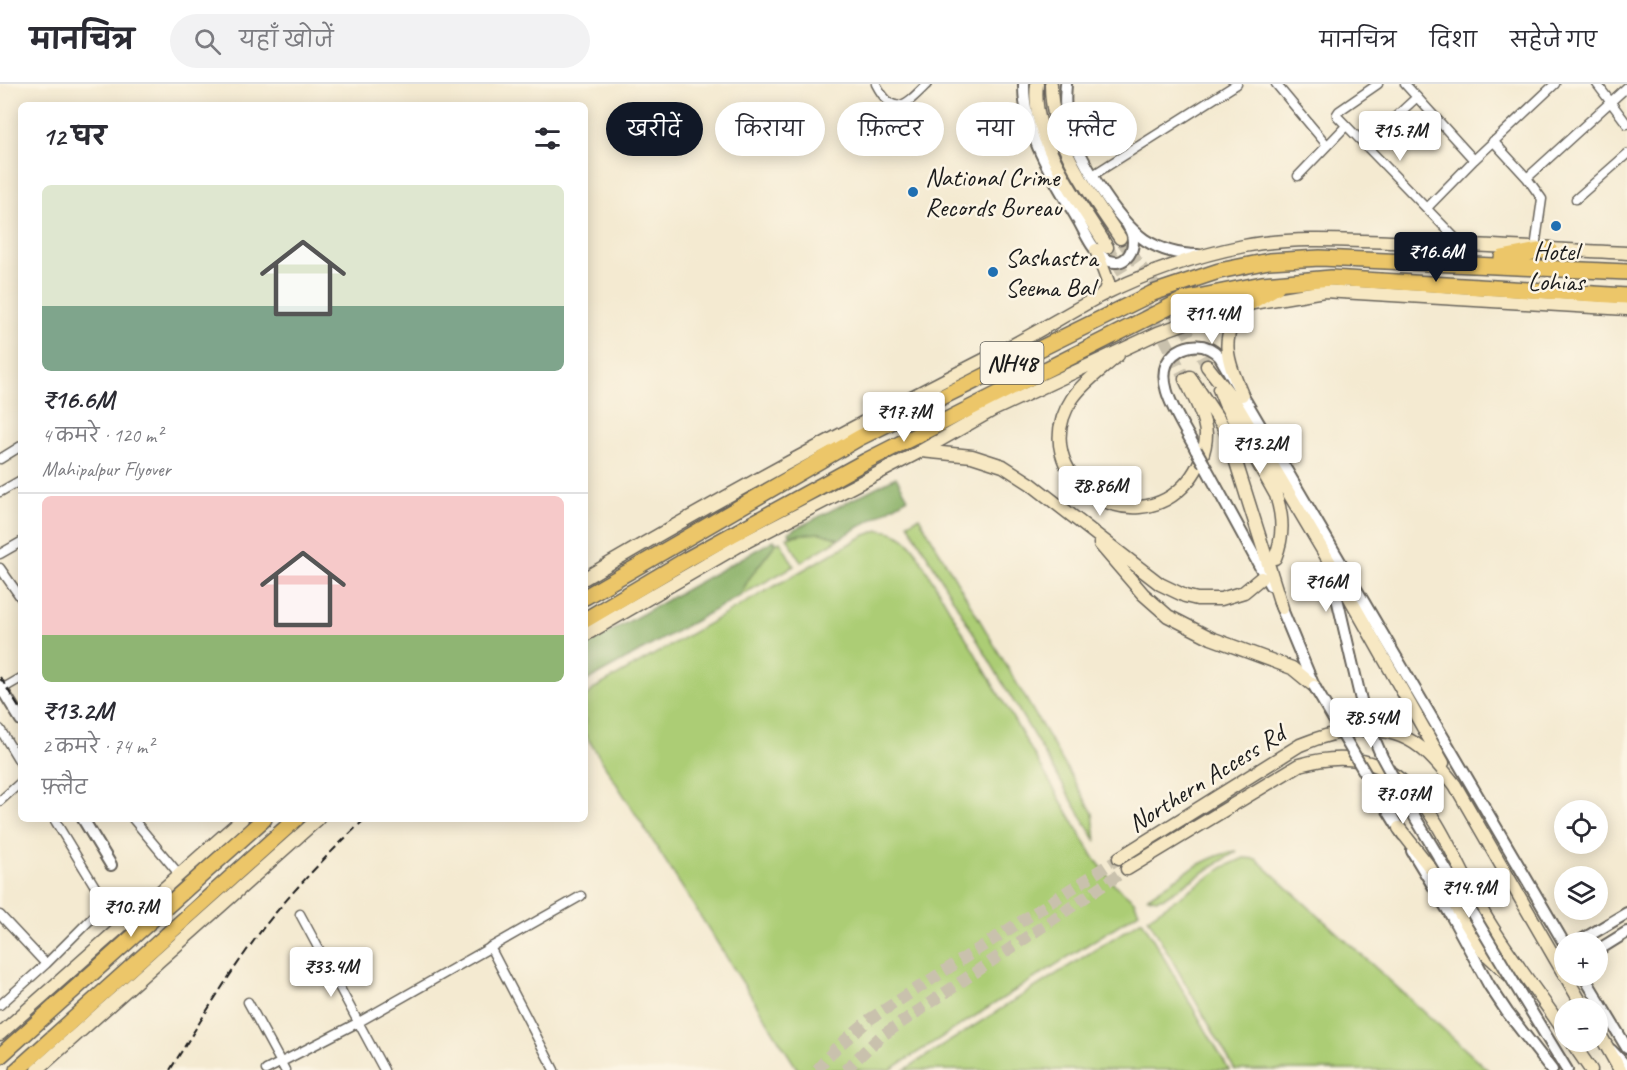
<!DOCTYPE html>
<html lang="hi">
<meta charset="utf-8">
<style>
:root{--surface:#fff;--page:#f2f2f3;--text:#2b2b33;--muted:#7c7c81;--line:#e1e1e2;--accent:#111827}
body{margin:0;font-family:Caveat,"Playpen Sans Deva",sans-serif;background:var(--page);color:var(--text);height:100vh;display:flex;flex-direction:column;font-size:22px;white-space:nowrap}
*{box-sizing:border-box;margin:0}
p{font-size:20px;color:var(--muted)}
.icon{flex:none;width:33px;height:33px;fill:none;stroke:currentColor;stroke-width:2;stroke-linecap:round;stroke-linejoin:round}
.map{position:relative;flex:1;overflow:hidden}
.side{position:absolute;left:18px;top:18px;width:570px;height:720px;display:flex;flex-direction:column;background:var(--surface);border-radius:9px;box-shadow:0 3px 15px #0003}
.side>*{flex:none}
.top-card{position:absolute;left:606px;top:18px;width:570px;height:54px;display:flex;gap:12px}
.tools{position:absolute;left:1554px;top:716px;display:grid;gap:12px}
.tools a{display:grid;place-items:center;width:54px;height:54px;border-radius:50%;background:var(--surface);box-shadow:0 3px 15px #0003;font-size:30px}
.price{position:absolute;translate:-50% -51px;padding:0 14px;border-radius:6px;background:#fff;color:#222;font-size:20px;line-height:39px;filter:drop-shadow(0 2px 3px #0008)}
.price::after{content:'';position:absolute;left:50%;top:36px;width:18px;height:14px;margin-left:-9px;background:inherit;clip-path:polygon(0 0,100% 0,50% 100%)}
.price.selected{background:var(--accent);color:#fff}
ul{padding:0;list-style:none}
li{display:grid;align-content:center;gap:12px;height:318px;padding:0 24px}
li+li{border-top:2px solid var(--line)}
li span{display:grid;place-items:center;height:186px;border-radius:9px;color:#555}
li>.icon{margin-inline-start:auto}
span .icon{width:108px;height:108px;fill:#fffc;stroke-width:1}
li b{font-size:26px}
h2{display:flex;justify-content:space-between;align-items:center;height:72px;padding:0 24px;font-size:26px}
.chip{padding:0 21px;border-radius:27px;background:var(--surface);box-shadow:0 3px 15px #0003;font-size:21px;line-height:54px}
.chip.selected{background:var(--accent);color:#fff}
header{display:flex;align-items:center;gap:36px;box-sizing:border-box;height:84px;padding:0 30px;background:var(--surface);border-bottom:2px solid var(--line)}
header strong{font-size:28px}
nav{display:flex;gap:33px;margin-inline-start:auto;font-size:21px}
.search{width:420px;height:54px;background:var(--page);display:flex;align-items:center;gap:15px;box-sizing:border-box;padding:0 21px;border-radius:33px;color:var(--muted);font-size:22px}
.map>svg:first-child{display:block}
</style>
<header>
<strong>मानचित्र</strong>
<div class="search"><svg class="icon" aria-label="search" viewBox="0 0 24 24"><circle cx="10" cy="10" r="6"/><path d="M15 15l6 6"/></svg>यहाँ खोजें</div>
<nav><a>मानचित्र</a><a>दिशा</a><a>सहेजे गए</a></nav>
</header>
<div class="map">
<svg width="1627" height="986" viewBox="0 0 1627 986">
<rect width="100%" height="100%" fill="#fcf5e5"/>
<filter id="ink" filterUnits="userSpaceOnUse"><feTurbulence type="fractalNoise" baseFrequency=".0167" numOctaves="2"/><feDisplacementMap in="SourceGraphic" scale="12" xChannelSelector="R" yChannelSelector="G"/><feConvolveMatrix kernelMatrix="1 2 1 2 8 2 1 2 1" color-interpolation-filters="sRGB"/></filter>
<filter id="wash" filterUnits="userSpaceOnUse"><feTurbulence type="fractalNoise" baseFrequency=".008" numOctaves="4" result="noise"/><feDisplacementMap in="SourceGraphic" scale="24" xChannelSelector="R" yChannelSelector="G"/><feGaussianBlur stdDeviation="1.35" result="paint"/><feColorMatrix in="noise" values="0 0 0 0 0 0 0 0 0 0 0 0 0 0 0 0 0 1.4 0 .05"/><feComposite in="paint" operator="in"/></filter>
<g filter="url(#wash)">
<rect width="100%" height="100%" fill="#f4ead1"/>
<path fill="#accd75" stroke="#647448" stroke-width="1.5" d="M919 433 1093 729 1096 757 908 439Z
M879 446C896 447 906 453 915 466L1093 772 1114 800 1134 817 1139 828 890 986H798L588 655 585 649V614L595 604 863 452Z
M808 449H821L839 455 801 478 787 453Z
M780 457 794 482 740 512 748 496 776 459Z
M1237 767 1165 813 1156 815 1148 813C1175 796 1205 771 1237 767Z
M1244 774 1256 775 1488 986H1235L1148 834 1224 783Z
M1142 836 1229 986H904Z"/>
<path fill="#89b066" stroke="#526641" stroke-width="1.5" d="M896 393 908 414 839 455 821 449 790 451 789 448Z
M774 456 776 459 748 496 740 512 585 598V562Z"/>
</g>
<g filter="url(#ink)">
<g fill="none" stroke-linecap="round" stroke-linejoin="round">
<path stroke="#c9c1ad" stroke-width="12" stroke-dasharray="12 6" stroke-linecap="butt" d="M1120 154 1184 242 1207 282
M1107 163 1164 253 1185 295
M817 986 836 964 870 935 1119 774
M845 986 880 953 1127 785"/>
<g stroke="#68645b" stroke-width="11">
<path id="minor" d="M876 0C894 35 906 21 927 0
M1276 0 1327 61
M1378 0 1339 27 1337 30V32L1461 160
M1405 0 1474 76
M1597 0 1627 40
M1493 57 1527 94 1542 115 1535 164
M1365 61 1417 13
M1093 91 1237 0
M1298 92 1346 42
M1527 94 1627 3
M1576 115 1627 70
M1427 124 1474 76 1555 0
M0 375 21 362
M0 408 21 396
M0 470 21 458
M0 484 21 514
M2 605 21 594
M0 645 21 680
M0 717 21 698
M133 735 179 790
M300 830 384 986
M0 831 46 880
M490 863 554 986
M248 918 285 986
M0 921 46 880 104 822 105 819 54 735
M266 986 359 938 581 812"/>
</g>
<g stroke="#68645b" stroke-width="14">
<path id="tertiary" d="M1024 0C1023 49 1054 95 1078 136 1085 148 1092 166 1104 174 1124 188 1142 163 1128 142
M1066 0C1065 12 1064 25 1068 37 1076 71 1116 136 1145 156 1161 166 1179 171 1198 171
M1196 366C1184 341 1147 293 1174 270 1179 266 1185 263 1191 262 1203 260 1212 264 1220 273L1564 859
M1204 380 1270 501
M1330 484 1351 574
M1279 518 1313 600
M0 602 21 636
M1368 694 1403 751
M83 735 111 781
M1412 767 1452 833 1489 901 1507 928 1552 986
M1578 858 1627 829
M1598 866 1627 848
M1583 891 1627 964
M1523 914 1567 986
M1611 966 1627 983"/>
</g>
<g stroke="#68645b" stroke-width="15">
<path id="secondary" d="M1037 0C1030 55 1080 118 1107 163
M1051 0C1051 61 1088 106 1120 154
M1096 166 1108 198 1105 207 1101 211
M1118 271C1103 285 1083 298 1072 315 1023 390 1132 464 1188 397 1198 385 1206 367 1206 350 1205 332 1193 312 1185 295
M1207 282 1233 315 1329 477 1443 679
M1190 293 1223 342 1229 356 1282 524
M1219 305 1225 320 1276 411C1283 433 1284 452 1275 474
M1242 311C1227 275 1217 251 1246 221
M921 367 972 372 1003 382 1031 400 1160 500 1185 512 1197 515H1221L1244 508 1261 494
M1100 460 1143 510 1168 532 1211 554 1292 584 1314 602
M585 494C724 411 867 335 1011 262 1041 246 1070 228 1100 212 1146 189 1193 172 1244 162 1291 153 1342 156 1390 158 1469 160 1548 165 1627 169
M585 551 740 461 921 367 993 326 1158 249 1218 227 1247 220 1324 207 1627 225
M1399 744 1439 795 1483 867 1511 893
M1119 774 1300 661C1338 645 1385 636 1420 663 1434 674 1445 688 1455 701L1564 890
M1127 785 1299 681C1415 648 1439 750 1484 830 1508 871 1538 908 1564 947
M1565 891 1584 924
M1598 947 1620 986
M0 950 242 735
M1571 957 1591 986
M37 986 318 735"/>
</g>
<g stroke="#68645b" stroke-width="18">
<path id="motorway" d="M1502 174 1549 165
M1247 220 1277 202
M585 513 859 354 1153 209 1219 187 1269 177 1320 174 1627 188
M585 536 686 476 866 377 1183 216 1262 200 1331 194 1627 212
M0 972 264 735
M17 986 296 735"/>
</g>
<use href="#minor" stroke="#fff" stroke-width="8"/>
<use href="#tertiary" stroke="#fff" stroke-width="10"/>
<use href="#secondary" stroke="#f7e8c3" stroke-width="12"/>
<use href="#motorway" stroke="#ecc669" stroke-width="15"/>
<path stroke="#1c1c1c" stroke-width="2" stroke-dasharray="9 4.5" stroke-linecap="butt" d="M0 593 21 627
M170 986C200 938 229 889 264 843 295 804 329 769 365 735"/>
<g stroke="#68645b" stroke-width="14" stroke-linecap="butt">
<path id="tertiary-bridge" d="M1196 366 1204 380
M1351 574 1365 633 1382 673 1416 735 1523 914
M1314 602 1368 694"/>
</g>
<use href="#tertiary-bridge" stroke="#fff" stroke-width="10"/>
</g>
</g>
<g fill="#1f6fb2" stroke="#fcf5e5" stroke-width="2">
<circle cx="913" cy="108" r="6"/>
<circle cx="1556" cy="142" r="6"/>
<circle cx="993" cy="188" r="6"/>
</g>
<g text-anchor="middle" stroke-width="5" stroke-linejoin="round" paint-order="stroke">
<rect fill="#fcf5e5" stroke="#5f5d58" stroke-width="1.5" x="980.5" y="258" width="63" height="42" rx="4.5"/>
<g font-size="24" font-weight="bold" fill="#1c1c1c">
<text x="1012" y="287">NH48</text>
</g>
<g font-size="26" fill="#1c1c1c" stroke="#fcf5e5" text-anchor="start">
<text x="925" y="102">National Crime<tspan x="925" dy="30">Records Bureau</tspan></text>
<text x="1556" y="176" text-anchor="middle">Hotel<tspan x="1556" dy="30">Lohias</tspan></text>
<text x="1005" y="182">Sashastra<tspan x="1005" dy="30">Seema Bal</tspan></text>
</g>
<g font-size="26" fill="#1c1c1c" stroke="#fcf5e5">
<text transform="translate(1206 694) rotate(-32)" y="9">Northern Access Rd</text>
</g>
</g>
</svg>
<div class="tools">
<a><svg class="icon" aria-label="locate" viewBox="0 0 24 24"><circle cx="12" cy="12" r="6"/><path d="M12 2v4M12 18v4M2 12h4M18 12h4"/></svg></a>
<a><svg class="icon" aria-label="layers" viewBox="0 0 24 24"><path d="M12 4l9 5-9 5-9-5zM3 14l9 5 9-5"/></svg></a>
<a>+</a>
<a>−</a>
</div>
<b class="price" style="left:1400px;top:78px">₹15.7M</b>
<b class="price selected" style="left:1436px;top:199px">₹16.6M</b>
<b class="price" style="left:1212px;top:261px">₹11.4M</b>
<b class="price" style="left:904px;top:359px">₹17.7M</b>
<b class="price" style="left:1260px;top:391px">₹13.2M</b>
<b class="price" style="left:1100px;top:433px">₹8.86M</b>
<b class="price" style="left:1326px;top:529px">₹16M</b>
<b class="price" style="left:1371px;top:665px">₹8.54M</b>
<b class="price" style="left:1403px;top:741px">₹7.07M</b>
<b class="price" style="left:1469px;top:835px">₹14.9M</b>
<b class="price" style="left:131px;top:854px">₹10.7M</b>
<b class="price" style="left:331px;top:914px">₹33.4M</b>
<div class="top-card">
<a class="chip selected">खरीदें</a>
<a class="chip">किराया</a>
<a class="chip">फ़िल्टर</a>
<a class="chip">नया</a>
<a class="chip">फ़्लैट</a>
</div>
<section class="side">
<h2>12 घर<svg class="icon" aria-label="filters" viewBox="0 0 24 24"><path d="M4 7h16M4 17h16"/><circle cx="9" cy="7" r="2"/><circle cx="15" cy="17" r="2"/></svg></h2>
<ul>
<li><span style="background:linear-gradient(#dfe7d0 65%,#7fa58c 0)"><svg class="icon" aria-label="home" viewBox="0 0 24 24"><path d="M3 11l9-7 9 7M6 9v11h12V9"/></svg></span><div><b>₹16.6M</b><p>4 कमरे · 120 m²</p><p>Mahipalpur Flyover</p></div></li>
<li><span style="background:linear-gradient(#f6c9c9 75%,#8fb573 0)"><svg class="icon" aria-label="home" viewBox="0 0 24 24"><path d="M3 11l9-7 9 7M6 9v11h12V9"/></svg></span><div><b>₹13.2M</b><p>2 कमरे · 74 m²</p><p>फ़्लैट</p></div></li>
</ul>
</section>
</div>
